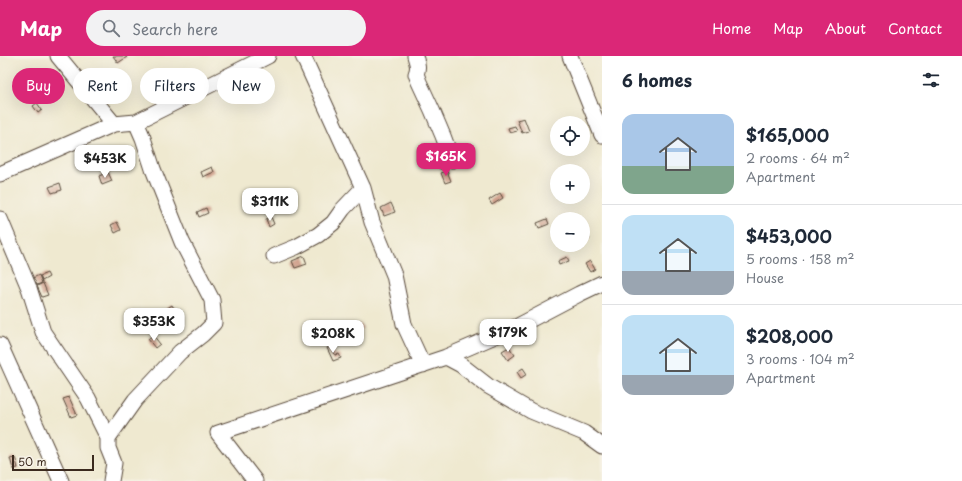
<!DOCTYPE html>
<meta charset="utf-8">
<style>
:root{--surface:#fff;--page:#f2f2f3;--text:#1f2937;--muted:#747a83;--line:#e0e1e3;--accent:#db2777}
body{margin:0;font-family:"Playpen Sans",sans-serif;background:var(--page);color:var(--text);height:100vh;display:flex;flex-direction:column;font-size:15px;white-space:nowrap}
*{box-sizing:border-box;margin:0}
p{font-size:13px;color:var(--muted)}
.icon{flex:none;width:22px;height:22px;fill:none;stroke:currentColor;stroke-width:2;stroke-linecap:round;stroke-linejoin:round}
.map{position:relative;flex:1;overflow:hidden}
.side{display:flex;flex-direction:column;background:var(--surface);width:360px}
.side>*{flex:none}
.top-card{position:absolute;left:12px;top:12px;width:380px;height:36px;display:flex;gap:8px}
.fabs{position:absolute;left:550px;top:60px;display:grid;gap:8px}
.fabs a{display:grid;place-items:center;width:40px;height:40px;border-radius:50%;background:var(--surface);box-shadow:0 4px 16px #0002;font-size:20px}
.scale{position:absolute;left:12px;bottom:10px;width:82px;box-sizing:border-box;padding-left:4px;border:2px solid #3b2a1e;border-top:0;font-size:11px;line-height:14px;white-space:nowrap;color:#3b2a1e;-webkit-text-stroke:3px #f7f3e8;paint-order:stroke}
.price{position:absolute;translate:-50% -34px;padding:0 9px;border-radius:8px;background:#fff;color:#222;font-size:13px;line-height:26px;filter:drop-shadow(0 1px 2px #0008)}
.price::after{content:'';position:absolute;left:50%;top:24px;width:12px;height:9px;margin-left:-6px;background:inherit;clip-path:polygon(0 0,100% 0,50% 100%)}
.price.on{background:var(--accent);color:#fff}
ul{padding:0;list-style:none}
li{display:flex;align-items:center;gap:12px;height:100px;padding:0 20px}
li+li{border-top:1px solid var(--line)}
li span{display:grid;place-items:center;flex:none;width:112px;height:80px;border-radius:12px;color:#555}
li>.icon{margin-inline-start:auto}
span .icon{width:48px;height:48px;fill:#fffc;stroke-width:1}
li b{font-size:17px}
h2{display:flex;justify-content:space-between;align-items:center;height:48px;padding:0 20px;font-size:17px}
.pill{padding:0 14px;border-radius:18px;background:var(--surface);box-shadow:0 4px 16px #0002;font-size:14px;line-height:36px}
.pill.on{background:var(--accent);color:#fff}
header{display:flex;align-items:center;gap:24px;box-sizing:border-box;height:56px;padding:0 20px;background:var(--accent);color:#fff}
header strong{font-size:19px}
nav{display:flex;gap:22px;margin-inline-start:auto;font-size:14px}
.search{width:280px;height:36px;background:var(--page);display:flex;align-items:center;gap:10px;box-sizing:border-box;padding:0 14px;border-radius:22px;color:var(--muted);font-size:15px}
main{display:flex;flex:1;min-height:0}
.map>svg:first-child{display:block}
</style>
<header>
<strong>Map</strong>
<div class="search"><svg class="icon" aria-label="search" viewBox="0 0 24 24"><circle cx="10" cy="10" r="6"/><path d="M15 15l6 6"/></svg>Search here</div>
<nav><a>Home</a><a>Map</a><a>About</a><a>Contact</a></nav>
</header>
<main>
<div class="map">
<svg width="602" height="425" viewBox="0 0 602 425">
<rect width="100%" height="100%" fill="#f7f3e8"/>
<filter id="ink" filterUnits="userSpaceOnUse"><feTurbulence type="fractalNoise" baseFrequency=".025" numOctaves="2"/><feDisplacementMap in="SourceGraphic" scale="8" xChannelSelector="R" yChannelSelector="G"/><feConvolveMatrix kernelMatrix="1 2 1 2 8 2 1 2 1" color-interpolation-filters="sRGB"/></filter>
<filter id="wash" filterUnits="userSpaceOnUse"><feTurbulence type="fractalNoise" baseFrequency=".012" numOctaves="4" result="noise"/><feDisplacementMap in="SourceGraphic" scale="16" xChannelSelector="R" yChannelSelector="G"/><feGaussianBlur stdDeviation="0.9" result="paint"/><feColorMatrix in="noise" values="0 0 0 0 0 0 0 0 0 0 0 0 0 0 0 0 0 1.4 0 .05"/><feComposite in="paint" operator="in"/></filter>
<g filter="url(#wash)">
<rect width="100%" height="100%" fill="#efe9d0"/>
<g id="blocks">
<path fill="#d0a08c" d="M113 0H126L127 1 118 7Z
M37 47 42 54 38 57 33 50Z
M524 62 529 75 522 77 517 64Z
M515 70 517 75 510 77 508 72Z
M442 101 446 111 440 113 436 103Z
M212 111 214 116 203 121 201 116Z
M447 115 451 125 445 127 441 117Z
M108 116 112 125 102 129 99 120Z
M60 127 62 134 52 137 49 131Z
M500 137 503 142 492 149 489 144Z
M391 147 395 156 384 160 381 152Z
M206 152 208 157 199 161 197 156Z
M271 161 274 168 269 171 266 163Z
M547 163 549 168 539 172 537 167Z
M117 166 121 174 115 177 111 169Z
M586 174 590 183 586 185 583 175Z
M304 200 307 208 295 212 292 205Z
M567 201 569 205 559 209 558 205Z
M590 205 595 213 590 216 585 208Z
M47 217 49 221 42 225 40 220Z
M39 219 42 227 37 229 33 222Z
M43 227 48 239 42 241 37 230Z
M172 249 175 254 169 258 166 253Z
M360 268 363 272 357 275 355 271Z
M153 279 160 288 155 292 148 283Z
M332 291 335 299 339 298 341 302 333 305 327 292Z
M509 291 515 299 508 304 502 295Z
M523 312 527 318 521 322 517 316Z
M69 341 77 359 71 361 63 343Z
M15 401 18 412 13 413 10 402Z"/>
</g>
</g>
<g filter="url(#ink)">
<use href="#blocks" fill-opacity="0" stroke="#564739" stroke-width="1"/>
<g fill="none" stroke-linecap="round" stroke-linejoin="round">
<g stroke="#564739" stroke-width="17">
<path id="minor" d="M58 0 114 68
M303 0 363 132 372 166 394 219 404 268 423 309
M415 0C417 7 419 11 416 18L419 26 432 54 443 80 452 104
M570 0 602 79
M0 118 114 68 136 66 268 0
M0 163 29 232 43 276 88 342 108 382
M274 200 296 191 318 179 333 167 343 153 363 132
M0 289 61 425
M446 301 461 309 488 330 531 355 584 377 602 390
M111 425 114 407 108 392V382L135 344 180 296 203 278 214 267 212 244 182 186 153 113 143 82 136 66
M255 425 218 377 446 301 518 270 579 238 602 227"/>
</g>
<use href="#minor" stroke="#fff" stroke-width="15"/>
</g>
</g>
</svg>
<div class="fabs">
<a><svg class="icon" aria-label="locate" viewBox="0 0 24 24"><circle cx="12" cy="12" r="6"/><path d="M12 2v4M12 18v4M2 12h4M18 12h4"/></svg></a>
<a>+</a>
<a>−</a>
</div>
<div class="scale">50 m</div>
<b class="price on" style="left:446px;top:121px">$165K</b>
<b class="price" style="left:105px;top:123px">$453K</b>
<b class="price" style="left:270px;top:166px">$311K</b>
<b class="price" style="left:154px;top:286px">$353K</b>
<b class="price" style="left:508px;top:297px">$179K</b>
<b class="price" style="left:333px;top:298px">$208K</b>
<div class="top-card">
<a class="pill on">Buy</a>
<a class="pill">Rent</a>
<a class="pill">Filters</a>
<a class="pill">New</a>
</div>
</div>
<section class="side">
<h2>6 homes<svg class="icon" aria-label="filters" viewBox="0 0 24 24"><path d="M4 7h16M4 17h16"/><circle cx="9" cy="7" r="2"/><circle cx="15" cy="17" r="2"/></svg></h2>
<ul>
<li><span style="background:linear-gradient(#a9c7e8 65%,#7fa58c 0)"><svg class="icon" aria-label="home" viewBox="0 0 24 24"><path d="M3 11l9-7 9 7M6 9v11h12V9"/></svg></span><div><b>$165,000</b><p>2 rooms · 64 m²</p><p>Apartment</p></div></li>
<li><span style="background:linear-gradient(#bfe0f5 70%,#9aa5b1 0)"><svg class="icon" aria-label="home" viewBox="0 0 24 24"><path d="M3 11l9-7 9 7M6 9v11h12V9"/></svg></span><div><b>$453,000</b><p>5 rooms · 158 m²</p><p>House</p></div></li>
<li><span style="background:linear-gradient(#bfe0f5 75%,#9aa5b1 0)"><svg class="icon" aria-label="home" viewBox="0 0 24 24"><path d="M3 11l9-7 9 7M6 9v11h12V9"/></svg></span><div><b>$208,000</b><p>3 rooms · 104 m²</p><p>Apartment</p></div></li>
</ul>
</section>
</main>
